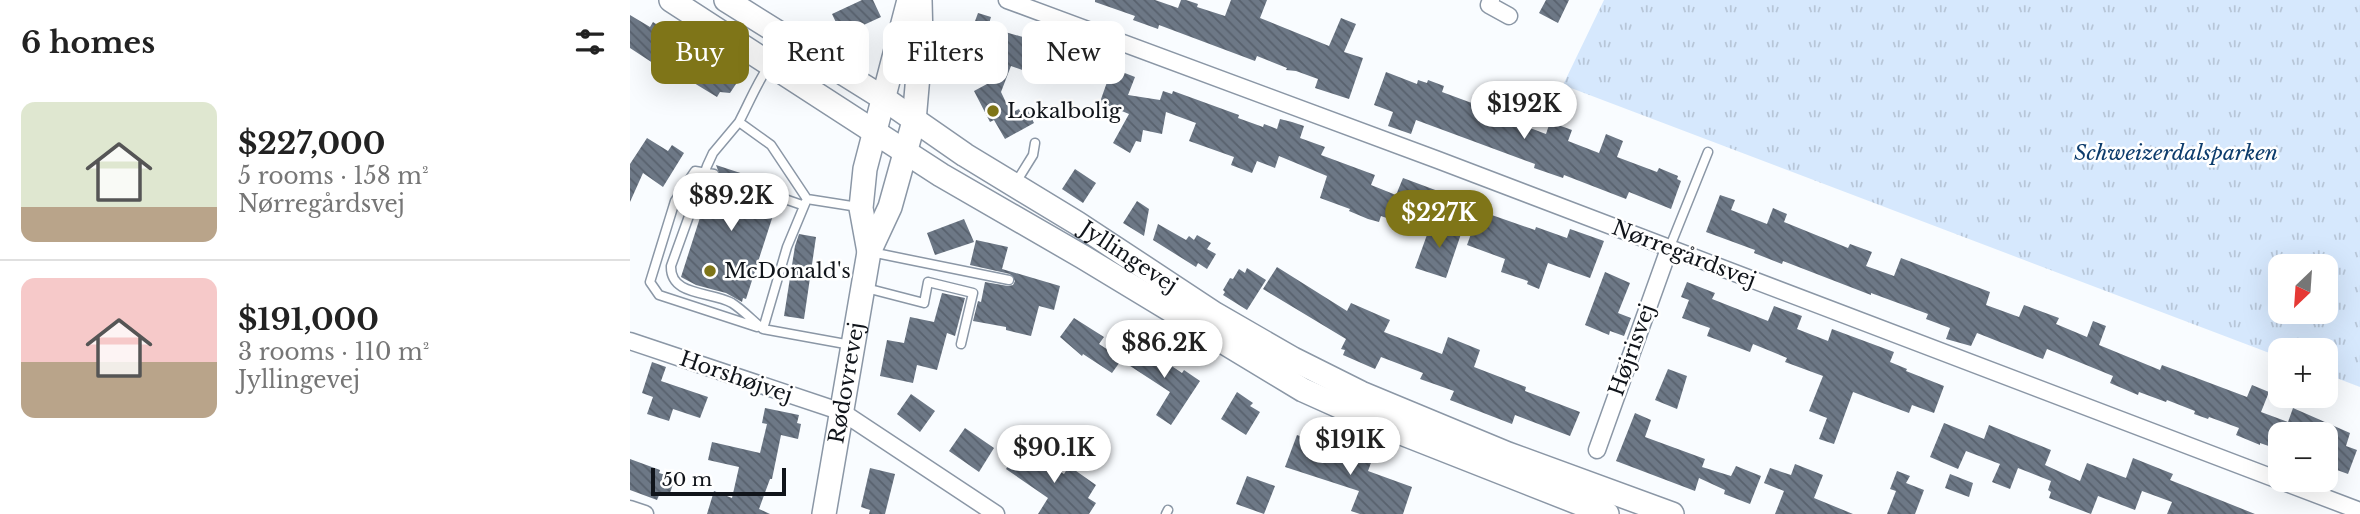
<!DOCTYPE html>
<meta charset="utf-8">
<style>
:root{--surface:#fff;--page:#f2f2f2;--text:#222;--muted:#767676;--line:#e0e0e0;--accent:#7f7518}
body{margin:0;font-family:"Libre Baskerville",serif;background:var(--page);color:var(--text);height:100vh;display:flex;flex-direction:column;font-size:26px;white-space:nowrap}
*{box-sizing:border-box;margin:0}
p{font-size:23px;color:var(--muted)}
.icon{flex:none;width:38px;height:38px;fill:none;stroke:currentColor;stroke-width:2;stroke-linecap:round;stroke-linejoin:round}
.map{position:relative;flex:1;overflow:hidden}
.side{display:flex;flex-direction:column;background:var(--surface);width:630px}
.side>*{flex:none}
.hud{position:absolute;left:21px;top:21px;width:665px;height:63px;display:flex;gap:14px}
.needle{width:46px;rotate:205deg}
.fabs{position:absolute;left:1638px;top:254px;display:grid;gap:14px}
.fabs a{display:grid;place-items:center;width:70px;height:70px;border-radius:14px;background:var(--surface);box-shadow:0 7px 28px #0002;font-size:35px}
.scale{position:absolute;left:21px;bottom:18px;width:135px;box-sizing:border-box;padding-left:7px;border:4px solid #10141a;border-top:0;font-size:19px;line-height:24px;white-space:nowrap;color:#10141a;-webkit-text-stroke:5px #fff;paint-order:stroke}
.price{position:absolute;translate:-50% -60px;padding:0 16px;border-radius:24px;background:#fff;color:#222;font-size:23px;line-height:46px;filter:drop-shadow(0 2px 4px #0008)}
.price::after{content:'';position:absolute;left:50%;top:42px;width:21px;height:16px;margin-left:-10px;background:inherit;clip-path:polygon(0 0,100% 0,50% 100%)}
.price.on{background:var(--accent);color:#fff}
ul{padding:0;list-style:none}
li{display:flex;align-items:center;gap:21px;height:175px;padding:0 21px}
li+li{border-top:2px solid var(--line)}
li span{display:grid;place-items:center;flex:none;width:196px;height:140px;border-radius:14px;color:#555}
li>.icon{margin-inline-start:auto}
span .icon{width:84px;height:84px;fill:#fffc;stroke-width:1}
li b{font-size:30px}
h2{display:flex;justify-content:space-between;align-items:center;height:84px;padding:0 21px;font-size:30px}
.chip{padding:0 24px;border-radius:14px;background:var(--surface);box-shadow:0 7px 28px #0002;font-size:24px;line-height:63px}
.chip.on{background:var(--accent);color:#fff}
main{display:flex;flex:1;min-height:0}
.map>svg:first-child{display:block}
</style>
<main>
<section class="side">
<h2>6 homes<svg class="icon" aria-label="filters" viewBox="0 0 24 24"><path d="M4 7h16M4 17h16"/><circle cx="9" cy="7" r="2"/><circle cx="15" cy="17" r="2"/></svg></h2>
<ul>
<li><span style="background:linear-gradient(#dfe7d0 75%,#b9a48a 0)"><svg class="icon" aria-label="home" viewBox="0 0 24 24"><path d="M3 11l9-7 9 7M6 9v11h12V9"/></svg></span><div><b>$227,000</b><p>5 rooms · 158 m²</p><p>Nørregårdsvej</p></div></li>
<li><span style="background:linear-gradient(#f6c9c9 60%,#b9a48a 0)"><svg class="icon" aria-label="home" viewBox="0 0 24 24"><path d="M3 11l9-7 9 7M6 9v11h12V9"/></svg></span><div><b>$191,000</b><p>3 rooms · 110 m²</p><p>Jyllingevej</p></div></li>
</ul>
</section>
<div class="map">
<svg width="1730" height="514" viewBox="0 0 1730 514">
<defs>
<pattern id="park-tufts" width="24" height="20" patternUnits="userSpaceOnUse" patternTransform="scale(1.75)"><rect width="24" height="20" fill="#d6e8fd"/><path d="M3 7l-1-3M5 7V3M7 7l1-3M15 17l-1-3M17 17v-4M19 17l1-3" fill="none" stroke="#b7c6d8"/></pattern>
<pattern id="building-back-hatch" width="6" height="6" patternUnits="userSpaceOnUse" patternTransform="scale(1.75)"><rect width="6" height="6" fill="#6d7886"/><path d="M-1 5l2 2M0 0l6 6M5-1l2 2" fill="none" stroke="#58616d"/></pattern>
</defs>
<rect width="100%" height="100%" fill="#f9fcff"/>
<path fill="url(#park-tufts)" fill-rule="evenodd" d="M974 0H1730V387L1696 374V350H1650V357L933 85ZM1650 266H1696V312H1650Z"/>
<path fill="url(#building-back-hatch)" d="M232 0H243L251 17 212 35 202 14Z
M465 0H525L548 8 551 0H556L568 4 567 7 595 16 601 0H637L630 18 699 46 711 18 726 24 714 52 733 58 719 99 685 88 688 79 666 71 656 70 657 68 627 56 625 61 529 25 528 29 503 20 505 16 465 2Z
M916 0H939L928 23 909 13Z
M348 13 361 17 358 27 403 40 401 45 437 58 431 73 425 71 421 80 381 66 371 92 381 113 389 109 391 113 397 109 404 123 375 139 364 120 360 122 344 91 370 77 356 71 360 59 334 51Z
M0 15 20 27 23 22 46 37 38 49 46 54 35 71 0 48Z
M80 58 110 78 100 93 90 92 87 97 64 83Z
M482 68 505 77 498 95 530 100 533 91 542 94 543 91 609 115 608 118 633 127 634 124 647 129 650 119 662 122 674 126 670 138 695 147 691 155 745 175 741 185 766 195 773 178 808 191 794 231 751 216 749 222 738 219 719 211 720 209 690 198 697 176 649 156 645 168 627 161 622 173 601 165 604 157 559 141 566 123 536 112 532 134 513 130 511 142 506 141 500 153 483 143 499 114 470 102Z
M756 72 787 84 788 80 797 83 798 80 814 86 812 92 858 109 857 112 916 134 920 122 942 130 938 141 969 153 976 134 993 141 987 157 1027 172 1029 168 1048 176 1047 179 1051 181 1041 209 999 192 996 199 934 175 933 178 904 168 905 164 786 120 781 134 758 126 763 112 744 105Z
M17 138 38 151 42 145 54 153 33 187 13 173 0 202V164Z
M86 165 153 187 151 191 143 194V199L147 203 116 299 113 298 112 302 96 293 66 285 51 277 82 180H87L90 176Z
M445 169 466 183 453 203 432 189Z
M1090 195 1105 200 1101 210 1137 224 1143 208 1157 214 1154 222 1218 248 1220 244 1242 252 1236 266 1264 276 1271 258 1360 292 1356 305 1389 317 1394 305 1429 318 1426 324 1457 337 1463 321 1476 326 1469 345 1530 370 1532 365 1617 397 1622 385 1639 392 1631 412 1658 422 1663 408 1720 433 1716 446 1727 450 1718 474 1696 466V448L1701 434H1650V450L1630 443V445L1606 435 1609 428 1579 417 1578 419 1564 414 1565 411 1537 400 1536 402 1509 392 1508 395 1480 383 1483 376 1417 349 1413 359 1347 333 1341 346 1316 339 1320 328 1296 319 1298 314 1241 293V295L1153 261 1152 264 1124 253 1125 250 1076 232Z
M507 201 519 209 514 236 493 223Z
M856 213 905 230 906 227 937 238 940 229 974 241 960 278 918 263 909 289 897 284 898 281 871 272 875 259 837 245 847 217 854 219Z
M334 219 344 242 305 255 297 233Z
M802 221 832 231 816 278 785 268Z
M528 224 556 240 559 236 564 240 567 235 581 243 577 249 586 254 577 269 568 263 566 267 523 240Z
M169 234 186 237 174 319 154 316 165 246Z
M346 240 378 247 372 269 430 286 424 310 409 306 401 336 376 330V327L343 321 348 301 351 302 355 282 378 286 383 285 385 281 380 274 340 265Z
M647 267 717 311 721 303 760 320 754 332 812 354 818 337 850 350 844 367 896 387 895 391 950 412 940 436 885 415 882 424 820 400 824 391 790 379 793 373 751 357 745 369 713 355 715 350 711 349 716 339 633 289Z
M617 268 636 280 617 310 593 295 595 292 593 290 600 278 603 279 609 269 615 273Z
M975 272 1000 283 988 313 1001 318 994 336 980 331 979 335 955 325Z
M1057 282 1085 293 1082 299 1138 321 1144 306 1172 316 1167 329 1198 341 1202 329 1264 352 1260 362 1277 369 1276 371 1314 386 1304 413 1282 405 1279 413 1223 392 1204 444 1189 439 1197 418 1179 411 1193 376 1155 362 1157 358 1123 344 1120 352 1077 336 1080 328 1052 318 1059 300 1051 297Z
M312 293 335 298 325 336 317 333 307 370 287 365 283 383 250 376 257 340 274 343 280 317 304 322Z
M444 318 474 337 469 344 492 359 482 373 453 354 452 356 430 337Z
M506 342 552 373 554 370 570 381 541 425 526 415 540 392 494 362Z
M22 362 36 367 31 381 78 397 70 418 43 409 39 421 17 414 23 397 12 393Z
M1038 369 1057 376 1047 409 1025 400Z
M607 392 623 403 620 406 630 412 616 435 591 419Z
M281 394 305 411 290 432 267 414Z
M135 408 169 415 167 423 171 424 168 439 151 435 142 479H140L129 509 140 514H77L84 491 102 498 109 467 78 460 82 442 130 453 137 424 132 423Z
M1005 413 1021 420 1015 437 1075 459 1072 467 1101 476 1106 466 1131 476 1120 504 1094 494 1095 490 1069 478 1065 491 986 461Z
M1314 423 1354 439 1359 425 1421 450 1415 465 1450 481 1457 463 1496 478 1503 458 1543 474 1540 480 1625 514H1537L1542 502 1512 491 1505 510 1468 496 1461 514 1419 498 1421 492 1418 490 1421 481 1388 468 1380 489 1362 482 1370 464 1336 451 1328 469 1300 457Z
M335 428 364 448 349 472 319 451Z
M667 435 742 460 738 471 782 487 773 514H730L721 511 729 491 655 467Z
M391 446 434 474 439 466 466 485 458 498 466 503 459 514H408L418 498 376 469Z
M0 459 30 470 29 473 45 478 39 496 30 493 27 500 0 490Z
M1165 464 1193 475 1184 498 1223 514H1145L1154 491 1134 483 1140 468 1161 475Z
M240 468 265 474 255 514H239L240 510 231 507Z
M1267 471 1280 476 1276 483 1294 490 1285 514H1257L1266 491 1260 489Z
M1320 474 1343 483 1339 497 1315 488Z
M617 476 645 486 634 514 606 504Z"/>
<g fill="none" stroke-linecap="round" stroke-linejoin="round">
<g stroke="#8b97a6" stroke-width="11">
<path id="lane" d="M138 67C126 85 119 103 109 122L141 145 177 199 228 207
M109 122 83 153 77 166 41 266C40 297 82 291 102 303 113 310 123 321 133 329
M84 174 65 171 45 201 20 282 29 295 127 327
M385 184 403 155 405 143
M149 197 172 205
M177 199 157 247 133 329 221 345
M1039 249 1078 152
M241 252 379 280
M236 288 294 303 298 282 343 293 331 344
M536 514 538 510"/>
</g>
<g stroke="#8b97a6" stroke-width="19">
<path id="street" d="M377 0 808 160 1730 511
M861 0 859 5 879 16
M0 341 212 412 366 514
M967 450 1039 249
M0 509 15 514"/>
</g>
<g stroke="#8b97a6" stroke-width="26">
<g id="secondary">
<path d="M41 0 311 175 453 257 673 390 751 425 977 514"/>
<path id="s1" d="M96 0 253 98 335 155 447 223 585 314 663 359 731 393 878 454 1042 514"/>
<path d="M239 252 231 208 235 169 279 0"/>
<path id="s2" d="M194 514 239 252 260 207 284 121 291 41 290 0"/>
</g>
</g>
<use href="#lane" stroke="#fff" stroke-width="8"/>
<use href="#street" stroke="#fff" stroke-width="16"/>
<use href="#secondary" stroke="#fff" stroke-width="23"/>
</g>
<g fill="#7f7518" stroke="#fff" stroke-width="2.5">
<circle cx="363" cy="111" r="7"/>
<circle cx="80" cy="271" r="7"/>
</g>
<g text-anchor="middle" stroke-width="5" stroke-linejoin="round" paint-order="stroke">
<g font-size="21" fill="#10141a" stroke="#fff" text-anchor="start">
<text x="377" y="118">Lokalbolig</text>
<text x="94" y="278">McDonald's</text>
</g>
<g font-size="21" font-style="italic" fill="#0d3c6c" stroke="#fff">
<text x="1546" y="160">Schweizerdalsparken</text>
</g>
<g font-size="21" fill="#10141a" stroke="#fff">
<text transform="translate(1054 254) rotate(21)" y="7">Nørregårdsvej</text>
<text dy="7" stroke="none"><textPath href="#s1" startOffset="478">Jyllingevej</textPath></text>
<text transform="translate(1002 350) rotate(-70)" y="7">Højrisvej</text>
<text transform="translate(106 377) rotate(19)" y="7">Horshøjvej</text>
<text dy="7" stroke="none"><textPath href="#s2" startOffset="133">Rødovrevej</textPath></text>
</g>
</g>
</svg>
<div class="fabs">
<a><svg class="needle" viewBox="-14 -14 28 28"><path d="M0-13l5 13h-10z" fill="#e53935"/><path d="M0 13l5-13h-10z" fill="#767676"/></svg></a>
<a>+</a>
<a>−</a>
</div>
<div class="scale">50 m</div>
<b class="price" style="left:894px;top:141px">$192K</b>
<b class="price" style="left:101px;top:233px">$89.2K</b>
<b class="price on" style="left:809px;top:250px">$227K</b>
<b class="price" style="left:534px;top:380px">$86.2K</b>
<b class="price" style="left:720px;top:477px">$191K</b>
<b class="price" style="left:424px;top:485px">$90.1K</b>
<div class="hud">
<a class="chip on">Buy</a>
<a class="chip">Rent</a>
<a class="chip">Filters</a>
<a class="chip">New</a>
</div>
</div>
</main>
